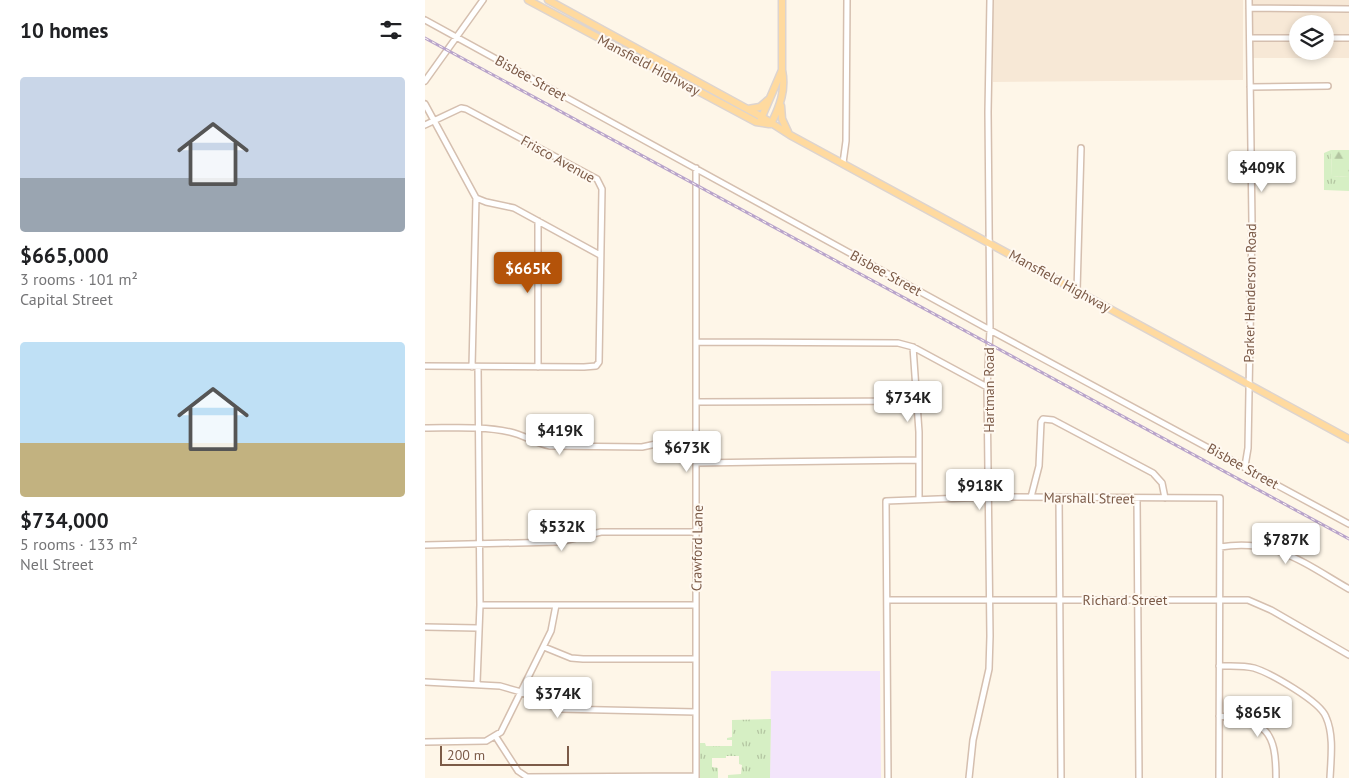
<!DOCTYPE html>
<meta charset="utf-8">
<style>
:root{--surface:#fff;--page:#f6f6f6;--text:#202124;--muted:#757577;--accent:#b45309}
body{margin:0;font-family:"PT Sans",sans-serif;background:var(--page);color:var(--text);height:100vh;display:flex;flex-direction:column;font-size:19px;white-space:nowrap}
*{box-sizing:border-box;margin:0}
p{font-size:16px;color:var(--muted)}
.icon{flex:none;width:28px;height:28px;fill:none;stroke:currentColor;stroke-width:2;stroke-linecap:round;stroke-linejoin:round}
.map{position:relative;flex:1;overflow:hidden}
.details{display:flex;flex-direction:column;background:var(--surface);width:425px}
.details>*{flex:none}
.buttons{position:absolute;left:864px;top:15px;display:grid;gap:10px}
.buttons a{display:grid;place-items:center;width:45px;height:45px;border-radius:50%;background:var(--surface);box-shadow:0 2px 8px #0003;font-size:25px}
.scale{position:absolute;left:15px;bottom:12px;width:129px;box-sizing:border-box;padding-left:5px;border:2px solid #7c5b48;border-top:0;font-size:14px;line-height:18px;white-space:nowrap;color:#7c5b48;-webkit-text-stroke:4px #fff9f1;paint-order:stroke}
.price{position:absolute;translate:-50% -42px;padding:0 11px;border-radius:5px;background:#fff;color:#222;font-size:16px;line-height:32px;filter:drop-shadow(0 1px 2px #0008)}
.price::after{content:'';position:absolute;left:50%;top:30px;width:15px;height:11px;margin-left:-8px;background:inherit;clip-path:polygon(0 0,100% 0,50% 100%)}
.price.on{background:var(--accent);color:#fff}
ul{padding:0;list-style:none}
li{display:grid;align-content:center;gap:10px;height:265px;padding:0 20px}
li span{display:grid;place-items:center;height:155px;border-radius:5px;color:#555}
li>.icon{margin-inline-start:auto}
span .icon{width:90px;height:90px;fill:#fffc;stroke-width:1}
li b{font-size:21px}
h2{display:flex;justify-content:space-between;align-items:center;height:60px;padding:0 20px;font-size:21px}
main{display:flex;flex:1;min-height:0}
.map>svg:first-child{display:block}
</style>
<main>
<section class="details">
<h2>10 homes<svg class="icon" aria-label="filters" viewBox="0 0 24 24"><path d="M4 7h16M4 17h16"/><circle cx="9" cy="7" r="2"/><circle cx="15" cy="17" r="2"/></svg></h2>
<ul>
<li><span style="background:linear-gradient(#c9d6e8 65%,#9aa5b1 0)"><svg class="icon" aria-label="home" viewBox="0 0 24 24"><path d="M3 11l9-7 9 7M6 9v11h12V9"/></svg></span><div><b>$665,000</b><p>3 rooms · 101 m²</p><p>Capital Street</p></div></li>
<li><span style="background:linear-gradient(#bfe0f5 65%,#c2b280 0)"><svg class="icon" aria-label="home" viewBox="0 0 24 24"><path d="M3 11l9-7 9 7M6 9v11h12V9"/></svg></span><div><b>$734,000</b><p>5 rooms · 133 m²</p><p>Nell Street</p></div></li>
</ul>
</section>
<div class="map">
<svg width="924" height="778" viewBox="0 0 924 778">
<defs>
<pattern id="grass-tufts" width="24" height="20" patternUnits="userSpaceOnUse" patternTransform="scale(1.25)"><rect width="24" height="20" fill="#d6efc4"/><path d="M3 7l-1-3M5 7V3M7 7l1-3M15 17l-1-3M17 17v-4M19 17l1-3" fill="none" stroke="#b3c5a1"/></pattern>
<pattern id="forest-firs" width="22" height="20" patternUnits="userSpaceOnUse" patternTransform="scale(1.25)"><rect width="22" height="20" fill="#d6efc4"/><path d="M5 1l3.5 6h-7zM16 11l3.5 6h-7z" fill="#b3c5a1"/></pattern>
</defs>
<rect width="100%" height="100%" fill="#fef6e8"/>
<path fill="#f7e8d6" fill-rule="evenodd" d="M568 0H818V80L568 82Z
M827 0H924V58H828ZM872 24H900V51H872Z"/>
<path fill="#f3e5fb" d="M346 671H455L456 778H345Z"/>
<path fill="url(#grass-tufts)" d="M906 150 907 176 924 177V191L899 190V153Z
M346 719 345 778H303V775L316 774 317 765 314 764V756H301V758H287V767L293 768V778H274V743H280L281 746H307V740H302V738L307 737V720Z"/>
<path fill="url(#forest-firs)" d="M906 150H924V177L907 176Z"/>
<g fill="none" stroke-linecap="round" stroke-linejoin="round">
<g stroke="#d5bfaf" stroke-width="8">
<path id="minor" d="M824 8 924 9
M0 20 565 330 924 524
M825 38H872
M900 38H924
M0 81 58 0
M825 87 903 86
M0 104 51 198 47 367
M0 125 36 108 41 109 172 179 177 189 174 362 171 366 159 367 0 366
M418 163 421 141 422 0
M271 168V778
M51 198 61 202 89 208 175 255
M652 291 656 148
M272 342 473 343 488 347 562 387
M488 347 494 432V498
M113 367V221
M273 402 491 401
M0 428C28 428 58 426 85 432 99 435 110 443 125 446L217 447 245 441 272 440
M272 463 494 460
M820 466 823 448 827 223 824 0
M606 497 614 466 616 422 618 419 628 420 728 473 737 483 740 498
M634 497 636 778
M712 499 714 778
M0 545 134 542 176 532H272
M795 547C849 538 879 563 924 589
M462 600H823L846 610 924 655
M55 605H271
M0 627 52 628
M119 647 146 658 158 659H271
M794 666C806 666 818 665 829 668 845 673 895 701 901 717 909 735 906 758 905 778
M0 682 75 686 96 692 134 709 271 712
M52 683 55 605 53 367
M794 716C842 721 851 731 851 778
M71 737 93 771 102 777 271 776
M0 742 61 741 76 732 126 631 131 605
M463 778 461 501 565 497 795 498 794 778
M544 778 548 740 564 669 565 636 562 387 565 330 563 112 565 0"/>
</g>
<g stroke="#ddd4cf" stroke-width="9">
<path id="major" d="M103 0 331 122 344 124
M123 0 337 117 365 135 924 439
M356 106 357 119 363 132
M323 109 335 107 343 100
M336 119 357 70
M346 124C355 106 361 90 357 70V0"/>
</g>
<use href="#minor" stroke="#fff" stroke-width="5"/>
<use href="#major" stroke="#ffda9f" stroke-width="6"/>
<g stroke="#b9a4cb" stroke-width="3">
<path id="rail" d="M0 38 924 539"/>
</g>
<use href="#rail" stroke="#fff9f1" stroke-width="1" stroke-dasharray="4" stroke-linecap="butt"/>
</g>
<g text-anchor="middle" stroke-width="4" stroke-linejoin="round" paint-order="stroke">
<g font-size="14" fill="#7c5b48" stroke="#fff9f1">
<text transform="translate(224 65) rotate(28)" y="5">Mansfield Highway</text>
<text transform="translate(106 78) rotate(29)" y="5">Bisbee Street</text>
<text transform="translate(133 159) rotate(29)" y="5">Frisco Avenue</text>
<text transform="translate(461 273) rotate(29)" y="5">Bisbee Street</text>
<text transform="translate(635 281) rotate(29)" y="5">Mansfield Highway</text>
<text transform="translate(825 293) rotate(-89)" y="5">Parker Henderson Road</text>
<text transform="translate(564 390) rotate(-90)" y="5">Hartman Road</text>
<text transform="translate(818 466) rotate(29)" y="5">Bisbee Street</text>
<text transform="translate(664 498) rotate(1)" y="5">Marshall Street</text>
<text transform="translate(272 548) rotate(-89)" y="5">Crawford Lane</text>
<text x="700" y="605">Richard Street</text>
</g>
</g>
</svg>
<div class="buttons">
<a><svg class="icon" aria-label="layers" viewBox="0 0 24 24"><path d="M12 4l9 5-9 5-9-5zM3 14l9 5 9-5"/></svg></a>
</div>
<div class="scale">200 m</div>
<b class="price" style="left:837px;top:193px">$409K</b>
<b class="price on" style="left:103px;top:294px">$665K</b>
<b class="price" style="left:483px;top:423px">$734K</b>
<b class="price" style="left:135px;top:456px">$419K</b>
<b class="price" style="left:262px;top:473px">$673K</b>
<b class="price" style="left:555px;top:511px">$918K</b>
<b class="price" style="left:137px;top:552px">$532K</b>
<b class="price" style="left:861px;top:565px">$787K</b>
<b class="price" style="left:133px;top:719px">$374K</b>
<b class="price" style="left:833px;top:738px">$865K</b>
</div>
</main>
